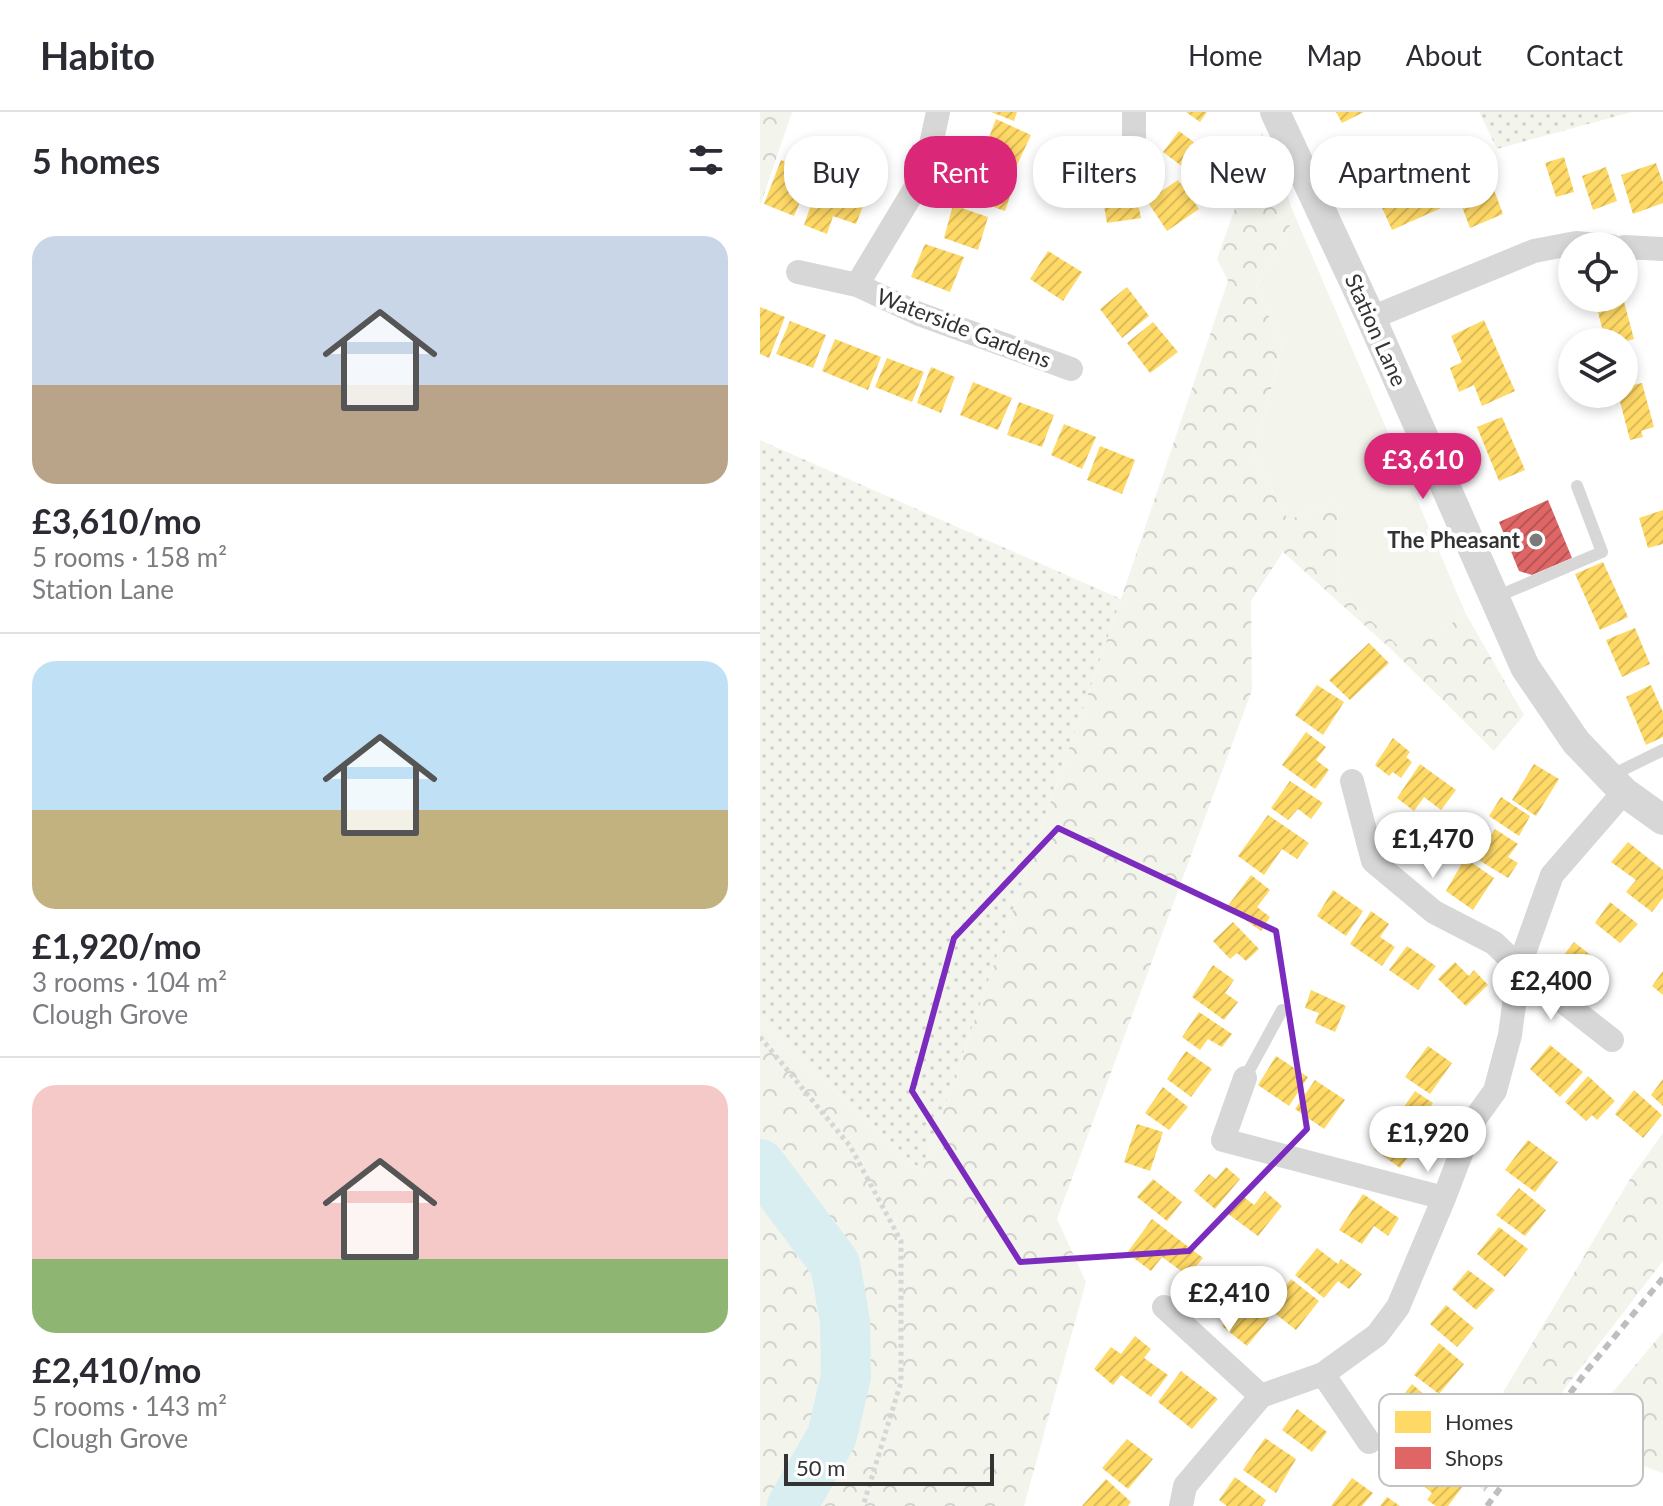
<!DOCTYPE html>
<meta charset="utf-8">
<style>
:root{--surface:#fff;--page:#f2f2f3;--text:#2b2b33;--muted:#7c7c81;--line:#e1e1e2;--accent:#db2777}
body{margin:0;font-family:Lato,sans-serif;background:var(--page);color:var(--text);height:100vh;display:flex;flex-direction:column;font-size:30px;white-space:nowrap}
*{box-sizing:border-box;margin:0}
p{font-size:26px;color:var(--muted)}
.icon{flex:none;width:44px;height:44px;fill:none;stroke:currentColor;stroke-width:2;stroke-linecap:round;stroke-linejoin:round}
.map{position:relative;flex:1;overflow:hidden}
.drawer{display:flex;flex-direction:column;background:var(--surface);width:760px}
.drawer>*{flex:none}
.top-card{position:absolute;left:24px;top:24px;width:758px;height:72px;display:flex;gap:16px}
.controls{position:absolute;left:798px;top:120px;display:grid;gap:16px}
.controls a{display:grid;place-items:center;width:80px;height:80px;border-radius:50%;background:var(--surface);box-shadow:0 4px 12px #0003;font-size:40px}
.scale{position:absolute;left:24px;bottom:20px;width:210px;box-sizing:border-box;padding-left:8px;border:4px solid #333;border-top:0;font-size:22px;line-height:28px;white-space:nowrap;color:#333;-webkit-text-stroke:6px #fff;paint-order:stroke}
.price{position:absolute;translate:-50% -68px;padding:0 18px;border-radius:28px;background:#fff;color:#222;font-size:26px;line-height:52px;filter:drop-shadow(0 2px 4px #0008)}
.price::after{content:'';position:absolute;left:50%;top:48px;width:24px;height:18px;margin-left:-12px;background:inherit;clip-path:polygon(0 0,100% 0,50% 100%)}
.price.active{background:var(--accent);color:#fff}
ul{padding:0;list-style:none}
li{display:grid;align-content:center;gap:16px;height:424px;padding:0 32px}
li+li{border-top:2px solid var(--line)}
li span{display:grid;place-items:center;height:248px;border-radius:24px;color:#555}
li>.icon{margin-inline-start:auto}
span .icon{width:144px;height:144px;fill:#fffc;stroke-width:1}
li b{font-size:34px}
h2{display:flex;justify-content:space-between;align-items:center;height:96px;padding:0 32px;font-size:34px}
.pill{padding:0 28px;border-radius:32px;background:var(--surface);box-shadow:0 4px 12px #0003;font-size:28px;line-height:72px}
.pill.active{background:var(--accent);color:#fff}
header{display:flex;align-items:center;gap:48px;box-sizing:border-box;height:112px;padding:0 40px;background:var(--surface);border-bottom:2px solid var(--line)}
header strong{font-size:38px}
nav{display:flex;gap:44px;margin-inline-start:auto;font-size:28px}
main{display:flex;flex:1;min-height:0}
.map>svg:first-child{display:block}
</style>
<header>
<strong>Habito</strong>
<nav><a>Home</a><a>Map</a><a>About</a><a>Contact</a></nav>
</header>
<main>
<section class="drawer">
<h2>5 homes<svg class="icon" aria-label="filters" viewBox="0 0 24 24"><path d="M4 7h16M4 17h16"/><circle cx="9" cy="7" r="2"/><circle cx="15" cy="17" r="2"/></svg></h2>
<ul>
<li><span style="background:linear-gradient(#c9d6e8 60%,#b9a48a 0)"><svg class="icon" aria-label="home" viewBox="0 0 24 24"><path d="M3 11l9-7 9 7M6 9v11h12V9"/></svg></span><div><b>£3,610/mo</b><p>5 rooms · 158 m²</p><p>Station Lane</p></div></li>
<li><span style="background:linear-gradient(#bfe0f5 60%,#c2b280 0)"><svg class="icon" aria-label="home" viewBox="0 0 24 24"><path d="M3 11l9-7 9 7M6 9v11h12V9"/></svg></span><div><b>£1,920/mo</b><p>3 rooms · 104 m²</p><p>Clough Grove</p></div></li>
<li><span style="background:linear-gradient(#f6c9c9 70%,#8fb573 0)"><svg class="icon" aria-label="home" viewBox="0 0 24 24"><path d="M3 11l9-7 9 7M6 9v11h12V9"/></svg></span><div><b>£2,410/mo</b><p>5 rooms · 143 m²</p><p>Clough Grove</p></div></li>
</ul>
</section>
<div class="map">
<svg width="903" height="1394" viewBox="0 0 903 1394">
<defs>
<pattern id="forest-crowns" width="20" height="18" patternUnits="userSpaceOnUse" patternTransform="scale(2)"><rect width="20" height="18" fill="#f3f5ed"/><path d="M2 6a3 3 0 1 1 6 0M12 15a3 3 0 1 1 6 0" fill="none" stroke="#d1d2cc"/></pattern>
<pattern id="park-dots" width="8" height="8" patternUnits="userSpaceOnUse" patternTransform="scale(2)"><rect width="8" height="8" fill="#f3f5ed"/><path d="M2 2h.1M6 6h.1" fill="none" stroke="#d1d2cc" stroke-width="1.8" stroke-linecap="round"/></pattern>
<pattern id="homes-hatch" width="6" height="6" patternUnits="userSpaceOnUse" patternTransform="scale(2)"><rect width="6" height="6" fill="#ffd966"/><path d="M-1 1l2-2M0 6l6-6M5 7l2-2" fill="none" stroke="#dbbb59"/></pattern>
<pattern id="shops-hatch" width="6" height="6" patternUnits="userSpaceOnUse" patternTransform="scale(2)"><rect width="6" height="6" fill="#e06666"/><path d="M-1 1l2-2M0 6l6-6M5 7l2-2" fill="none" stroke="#b65555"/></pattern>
</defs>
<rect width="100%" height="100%" fill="#fff"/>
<path fill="#f3f5ed" d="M535 104 706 502 646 542 578 478 577 389 528 408 494 345 522 234 496 175Z"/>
<path fill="url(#forest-crowns)" d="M0 0H32L0 94Z
M502 20 535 104 496 175 522 234 494 345 528 408 577 389 578 478 646 541 706 502 764 603 734 639 633 539 523 440 491 489 492 578 297 1107 326 1170 264 1394H0V910L162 1059 361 487 468 169 457 147Z
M903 1021V1149L725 1380 698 1356 870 1067Z
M903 1220V1361L812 1329Z"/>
<path fill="url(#park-dots)" d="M719 0H872L737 37Z
M0 328 361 487 162 1059 0 910Z"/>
<path fill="url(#homes-hatch)" d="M231 0H257L254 9Z
M426 0H447L440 10Z
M576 0H604L582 11Z
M236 7 271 23 255 57 222 44Z
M419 19 447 40 431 61 403 40Z
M804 45 814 80 796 85 785 51Z
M21 48 53 60 34 104 4 92Z
M896 51 903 71V91L873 102 861 63Z
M218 53 256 67 245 99 208 86Z
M846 55 857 89 833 98 822 64Z
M637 60 648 84 678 71 688 93 632 118 611 71Z
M74 64 109 79 96 112 73 104 67 122 44 113 53 87 64 92Z
M418 68 439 97 407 119 387 89Z
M375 78 381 106 347 111 342 83Z
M734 78 743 102 710 116 701 92Z
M193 93 228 105 218 138 184 126Z
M165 132 204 145 190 180 151 165Z
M288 139 322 160 303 189 270 167Z
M367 175 389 204 362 226 340 197Z
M834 186H863L874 227 863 230H846Z
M0 195 25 205 9 246 0 242Z
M724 208 755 279 722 294 714 273 699 280 690 256 702 250 691 224Z
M30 209 66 223 53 256 16 242Z
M393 210 418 240 390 261 367 231Z
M75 227 121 245 108 278 62 259Z
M127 246 164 260 152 290 115 275Z
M171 255 195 265 181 301 157 291Z
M213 270 252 286 238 318 200 303Z
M882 271 894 315 881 319 883 325 870 328 858 282H864V275Z
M259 290 294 303 282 335 247 323Z
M742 305 765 358 739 369 717 315Z
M304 312 336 325 322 357 291 343Z
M340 334 375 348 362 382 327 368Z
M903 398V432L888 436 879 406Z
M843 450 868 505 840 518 815 462Z
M875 516 890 552 862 565 846 528Z
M609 531 629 551 590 588 569 568Z
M557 573 584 590 563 623 535 603Z
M891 573 903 600V625L886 633 866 585Z
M546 620 566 635 556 648 569 658 555 677 522 653Z
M633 626 650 640 646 645 652 650 641 666 633 660 629 664 615 653Z
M660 652 696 678 681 698 664 685 654 699 637 686Z
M774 652 799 667 776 704 752 688Z
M530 669 563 691 551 707 538 697 528 708 511 696Z
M741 685 770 704 759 724 729 704Z
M508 703 549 731 537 747 522 737 504 763 478 744Z
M735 717 758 732 748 745 758 751 748 766 717 747Z
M868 730 903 758V786L892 800 866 780 876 768 851 750Z
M705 746 734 766 713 798 686 779Z
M491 763 510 778 497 795 510 805 501 819 467 795Z
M573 778 603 799 586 824 557 804Z
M850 790 878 812 860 831 835 811Z
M611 799 629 812 620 825 635 835 622 854 590 832Z
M473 810 499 837 486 849 477 841 470 847 453 829Z
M814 830 842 852 822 875 796 853Z
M647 834 676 854 658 878 629 858Z
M695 850 709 864 714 858 728 873 706 894 678 867Z
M453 853 474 868 465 881 478 890 464 908 432 885Z
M903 859V883L892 874Z
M551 878 586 894 575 920 555 911 559 901 545 896Z
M439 900 472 922 462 935 448 927 440 938 422 925Z
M790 933 823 960 800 985 770 957Z
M668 934 692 951 670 982 645 965Z
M426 939 452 957 431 985 407 967Z
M516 944 548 965 529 994 498 973Z
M828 964 855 989 837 1008 832 1003 826 1009 805 990Z
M903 967V994L891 983Z
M555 968 585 988 564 1017 535 997Z
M403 975 428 995 409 1018 385 1001Z
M874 978 902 1003 883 1026 855 1002Z
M655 979 673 991 664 1005 678 1015 669 1028 636 1006Z
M633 1011 659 1030 640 1056 614 1037Z
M377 1012 403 1020 390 1059 364 1050Z
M768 1028 798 1050 775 1080 745 1058Z
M466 1055 480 1067 455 1097 434 1079 449 1062 456 1067Z
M393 1067 422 1090 407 1109 377 1085Z
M759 1076 786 1098 765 1124 736 1103Z
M505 1079 522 1094 498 1124 464 1099 480 1082 494 1093Z
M603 1082 639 1106 628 1124 614 1114 602 1132 579 1118Z
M392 1107 443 1146 428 1164 402 1145 391 1159 367 1141Z
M739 1115 768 1137 745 1165 717 1142Z
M557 1136 578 1152 581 1147 602 1162 589 1177 578 1169 564 1186 535 1163Z
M708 1158 735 1178 716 1198 692 1177Z
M531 1167 559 1189 536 1218 508 1196Z
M484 1186 509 1207 487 1234 462 1214Z
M686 1193 714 1216 697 1235 670 1212Z
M375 1224 391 1237 384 1246 408 1263 391 1285 361 1263 353 1273 334 1257 351 1235 361 1242Z
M679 1231 704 1252 679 1282 654 1263Z
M421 1259 458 1287 432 1317 398 1290Z
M652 1272 679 1295 656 1323 628 1302Z
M537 1297 567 1320 552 1340 522 1318Z
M505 1326 536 1347 516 1381 483 1358Z
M367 1327 393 1347 368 1377 342 1356Z
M670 1347 703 1374 688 1394H676L667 1388 672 1381 654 1366Z
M475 1365 506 1388 502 1394H467L459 1388Z
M592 1366 613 1381 602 1394H571Z
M346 1367 371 1390 368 1394H322Z
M627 1385 640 1394H620Z"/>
<path fill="url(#shops-hatch)" d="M788 388 812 446 772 463 759 459 739 410Z"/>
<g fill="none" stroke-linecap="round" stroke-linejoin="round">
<path stroke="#d9eef0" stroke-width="50" d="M0 1052 75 1152 85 1209 86 1264 72 1324 32 1394"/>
<path stroke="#d6d6d6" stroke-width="5" stroke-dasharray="4 4" stroke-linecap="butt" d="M0 925 90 1034 141 1129V1270L103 1394"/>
<path stroke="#d7d7d7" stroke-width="12" d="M736 485 842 440 817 374
M850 664 903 638
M485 966 522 898"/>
<path stroke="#d7d7d7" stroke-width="24" d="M178 0 165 60 97 173 159 202 311 257
M374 28V0
M864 135 903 137
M38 160 97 173
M611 206 774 139 816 131 851 134
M592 669 613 749 674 800 734 831 759 855 852 928
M485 966 463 1028 684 1086
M404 1195 501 1284
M563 1262 609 1330
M421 1394 425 1374 501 1284 563 1262 617 1223 638 1195 684 1086 714 1008 735 979 750 923 759 855 792 763 864 680"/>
<path stroke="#d7d7d7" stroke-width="30" d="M515 0 611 206 765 555 816 630 864 680 903 708"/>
<path stroke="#bebebe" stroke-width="6" stroke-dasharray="8 6" stroke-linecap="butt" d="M727 1394 828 1257 903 1166"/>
</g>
<path fill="none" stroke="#7b2cbf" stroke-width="6" stroke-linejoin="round" d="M298 716 516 819 547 1017 429 1139 260 1150 152 979 194 826Z"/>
<circle fill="#7a7a7a" stroke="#fff" stroke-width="3" cx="776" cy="428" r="8"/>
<g text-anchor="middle" stroke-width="8" stroke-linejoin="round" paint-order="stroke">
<g font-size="22" fill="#333" stroke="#fff">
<text transform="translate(204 216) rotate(21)" y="8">Waterside Gardens</text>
<text transform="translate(616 218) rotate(66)" y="8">Station Lane</text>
</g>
<g font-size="22" font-weight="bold" fill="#333" stroke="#fff" text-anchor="end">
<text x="760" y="436">The Pheasant</text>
</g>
</g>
<rect x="619" y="1282" width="264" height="92" rx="12" fill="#fff" stroke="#c2c2c2" stroke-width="2"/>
<rect x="635" y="1299" width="36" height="22" fill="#ffd966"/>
<rect x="635" y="1335" width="36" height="22" fill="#e06666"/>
<g font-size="22" fill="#333">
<text x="685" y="1318">Homes</text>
<text x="685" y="1354">Shops</text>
</g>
</svg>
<div class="controls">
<a><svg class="icon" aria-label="locate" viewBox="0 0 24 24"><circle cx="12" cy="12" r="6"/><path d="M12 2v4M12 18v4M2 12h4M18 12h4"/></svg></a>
<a><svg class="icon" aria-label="layers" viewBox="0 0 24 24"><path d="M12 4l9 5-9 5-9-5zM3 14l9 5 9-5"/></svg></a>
</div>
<div class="scale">50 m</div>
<b class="price active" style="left:663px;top:389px">£3,610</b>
<b class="price" style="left:673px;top:768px">£1,470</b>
<b class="price" style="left:791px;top:910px">£2,400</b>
<b class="price" style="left:668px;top:1062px">£1,920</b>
<b class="price" style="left:469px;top:1222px">£2,410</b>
<div class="top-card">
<a class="pill">Buy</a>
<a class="pill active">Rent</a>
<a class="pill">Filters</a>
<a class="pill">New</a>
<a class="pill">Apartment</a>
</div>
</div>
</main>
